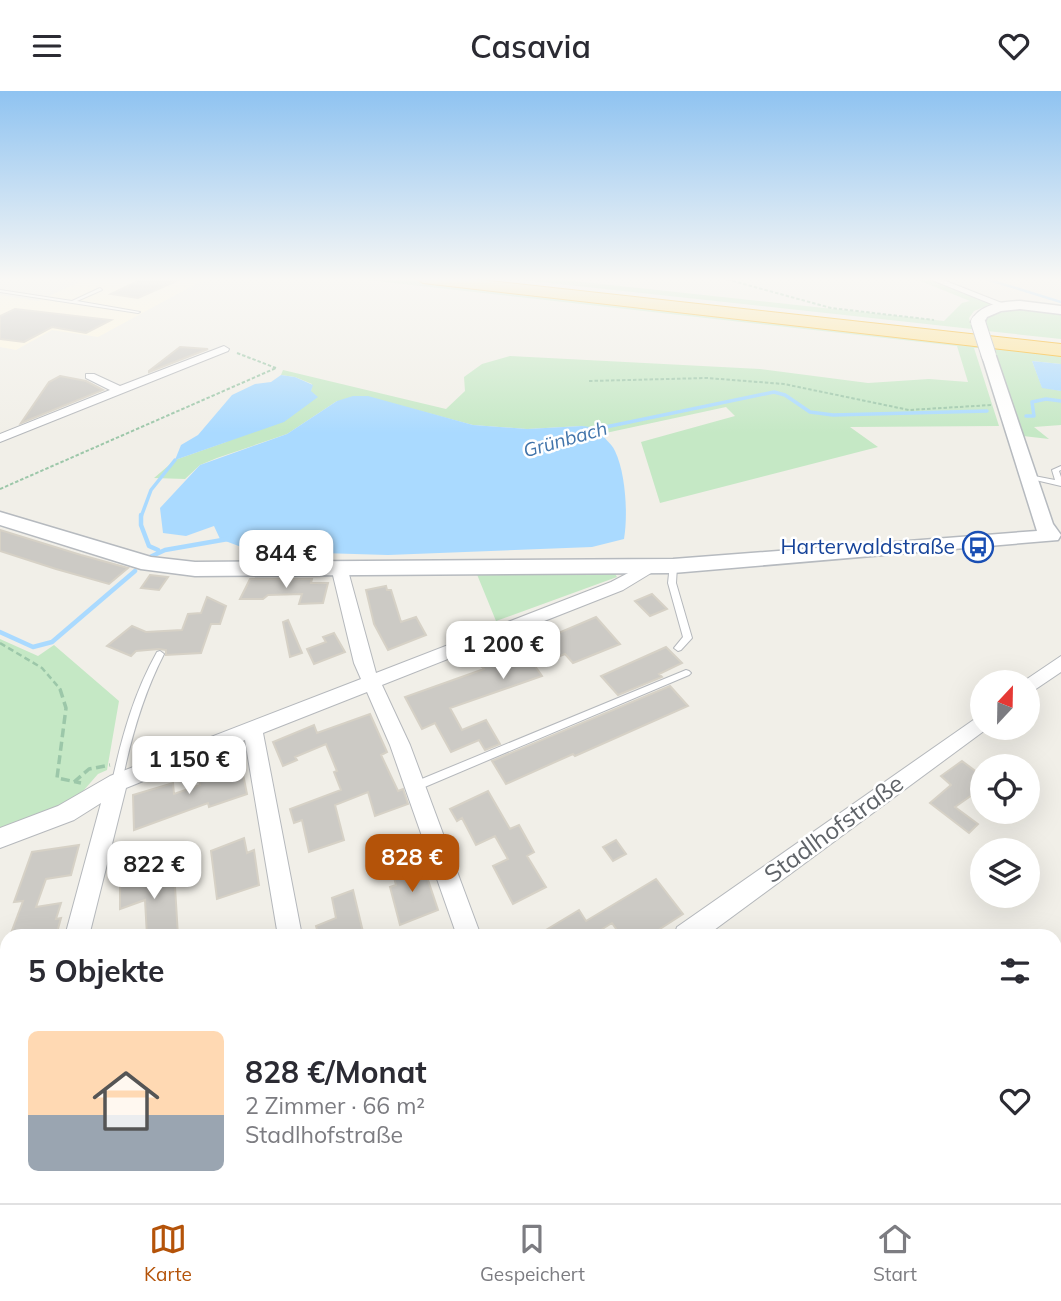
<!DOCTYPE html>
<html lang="de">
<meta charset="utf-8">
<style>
:root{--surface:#fff;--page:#f2f2f3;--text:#2b2b33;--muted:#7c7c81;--line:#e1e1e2;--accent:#b45309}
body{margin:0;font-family:Mulish,sans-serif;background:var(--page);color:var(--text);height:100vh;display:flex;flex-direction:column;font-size:26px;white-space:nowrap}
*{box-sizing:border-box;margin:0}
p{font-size:23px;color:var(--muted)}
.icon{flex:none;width:38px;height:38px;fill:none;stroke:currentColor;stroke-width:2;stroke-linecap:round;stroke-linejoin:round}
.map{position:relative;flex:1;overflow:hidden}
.side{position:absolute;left:0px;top:838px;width:1062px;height:275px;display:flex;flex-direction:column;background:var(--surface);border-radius:21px 21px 0 0;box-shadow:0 7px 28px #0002}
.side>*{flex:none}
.needle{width:46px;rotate:22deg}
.buttons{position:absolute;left:970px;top:579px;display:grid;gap:14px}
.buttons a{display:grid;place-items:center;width:70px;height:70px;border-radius:50%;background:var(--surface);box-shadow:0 7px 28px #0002;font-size:35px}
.price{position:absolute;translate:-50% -60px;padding:0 16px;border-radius:14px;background:#fff;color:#222;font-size:23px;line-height:46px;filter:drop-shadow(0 2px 4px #0008)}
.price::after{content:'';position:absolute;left:50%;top:42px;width:21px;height:16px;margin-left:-10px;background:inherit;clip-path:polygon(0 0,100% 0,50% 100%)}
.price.active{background:var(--accent);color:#fff}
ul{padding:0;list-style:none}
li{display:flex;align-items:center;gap:21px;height:175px;padding:0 28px}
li+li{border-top:2px solid var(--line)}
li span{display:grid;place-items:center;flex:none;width:196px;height:140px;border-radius:10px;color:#555}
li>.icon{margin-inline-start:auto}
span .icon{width:84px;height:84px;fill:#fffc;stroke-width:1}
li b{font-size:30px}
h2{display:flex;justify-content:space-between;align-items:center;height:84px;padding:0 28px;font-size:30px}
header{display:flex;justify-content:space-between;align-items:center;height:91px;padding:0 28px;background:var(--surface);font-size:32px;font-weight:600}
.tabs{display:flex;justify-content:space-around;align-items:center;height:98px;border-top:2px solid var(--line);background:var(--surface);font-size:19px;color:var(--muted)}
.tabs a{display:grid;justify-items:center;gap:4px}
.tabs .active{color:var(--accent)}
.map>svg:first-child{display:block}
</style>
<header><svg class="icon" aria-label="menu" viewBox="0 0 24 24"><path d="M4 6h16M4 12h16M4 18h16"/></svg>Casavia<svg class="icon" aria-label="heart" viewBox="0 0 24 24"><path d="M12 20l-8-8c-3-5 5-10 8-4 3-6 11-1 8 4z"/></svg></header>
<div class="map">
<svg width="1061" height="1112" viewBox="0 0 1061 1112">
<rect width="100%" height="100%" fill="#f1efe8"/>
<path fill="#fef7e0" d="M88 187H207L98 246 52 239 16 259 0 256V204L38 210Z"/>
<path fill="#c5e8c5" d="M350 187H390L977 254 978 257H974L999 335 850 336 878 356 660 412 641 351 735 325 726 316 601 343 582 335 527 338 473 334 413 318 337 310 287 343 217 367 200 374 185 388 154 387 175 369 226 351 311 300 312 293 295 286 281 284 283 279 446 318 465 300 464 286 482 273 510 265 760 278 868 292 929 288 968 291 957 255Z
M504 187H546L944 230 962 212 970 210 913 187H926L987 209 991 213 974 220 969 227 972 238Z
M1023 217 1061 221V248L987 240 986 228 989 224Z
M994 257 1061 264V273L1032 270 1042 296 1061 300V334L1034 336 1049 348 1023 345Z
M476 481H614L617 486 496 530Z
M0 548 38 565 54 554 119 610 107 679 98 683 70 715 0 742Z
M288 1106H447L446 1112H276Z"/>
<path fill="#aadaff" d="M1032 270 1061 273V300L1042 297Z
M281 284 295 286 313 294 311 300 318 306 284 331 175 369 181 354 198 344 232 304 255 293 271 291Z
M353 305H368L473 334 527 338 582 335 599 337C602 347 611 351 615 360 626 383 628 424 624 448L592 456 388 464 252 460 220 448 214 435 186 445 163 442 160 417 200 374 287 343 337 310Z"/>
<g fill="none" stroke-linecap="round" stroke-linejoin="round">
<path stroke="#aadaff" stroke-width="2.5" d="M983 187 1061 211"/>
<path stroke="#aadaff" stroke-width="3.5" d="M1026 325H1034L1032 311 1046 308 1061 310
M596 338 774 301 785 304 810 321 833 324 987 320
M141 426 151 399 175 369"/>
<path stroke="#aadaff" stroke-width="4.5" d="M141 424V434L149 455 158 459
M150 466 165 459 228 448
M0 541 33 556 52 551 135 480"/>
</g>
<path fill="#cccac5" stroke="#d6d1c6" stroke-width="2" d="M144 187H183L138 207 111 203Z
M15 218 111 229 86 242 52 236 24 251 0 248V225Z
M180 256 208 258 149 281V280Z
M60 285 86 290 103 299 21 332 49 291Z
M0 439 81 464 128 477 109 493 56 478 0 460Z
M150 484 168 486 159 499 141 497Z
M250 488H312L311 492H328L323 512 299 513 302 503 268 504 263 508H240Z
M386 495 387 499H391L401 531 416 526 426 544 388 559 374 533 366 499Z
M652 503 667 518 650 525 635 510Z
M207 506 226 515 220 533H211L201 562 166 564V559L159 558 136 560 131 565 107 555 132 535 146 541 182 539 188 523 201 522Z
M596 526 620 553 573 572 565 563 535 575 542 585 450 617 462 639 486 629 500 653 485 659 479 649 451 661 435 632 422 638 405 606 484 578 481 575Z
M288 529 302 562 290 566 283 531Z
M334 542 345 561 314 573 307 558 326 551 323 546Z
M666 556 682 572 659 583 662 586 618 604 601 585Z
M670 595 688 615 575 665 573 663 506 693 492 670Z
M370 623 387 661 381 664 398 700 403 698 408 713 375 725 368 701 335 714 344 749 309 761 302 729 294 732 290 718 341 699 334 681 337 680 326 653 295 666 297 669 283 675 273 651 314 634 317 642Z
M962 670 982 685V697L955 716 978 733 969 742 930 712 951 694 941 685Z
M241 673 247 703 209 716 208 712 134 739 133 704 173 692 174 703 200 694 198 681 216 675 217 681Z
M488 700 510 738 519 734 534 761 527 765 546 796 513 813 493 775 508 768 495 745 476 754 462 727 457 730 450 718Z
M244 747 247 762 254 759 259 794 217 808 211 760Z
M616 749 626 763 613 770 603 756Z
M79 754 71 784 46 788 36 816 61 812 56 828 61 827 56 845H10L23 810 14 811 32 761Z
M415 770 419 785 426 783 438 819 400 834 390 796 396 794 392 779Z
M174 779 178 845H147L145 809 120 818V791L148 781 149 787Z
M656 788 683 823 649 845H621L612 832 591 845H536L579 819 586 830Z
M353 799 364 845H319L316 835 336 827 332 807Z"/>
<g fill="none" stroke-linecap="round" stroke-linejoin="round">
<g stroke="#b5b8bc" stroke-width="2">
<path id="lane" d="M100 197 102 199 77 210 140 221 138 222 0 201V199L72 210Z
M1061 375V379L1059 380 1061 386V395L1027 387 1026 386 1029 384 1055 389 1052 379Z
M670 473H676L677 475 676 492 692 547 681 559 678 560 674 557 683 546 668 492Z
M160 560 164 563C143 604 131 646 122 691L121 694 117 695 113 694 112 691C122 645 134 602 157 561Z
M686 579 689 580 691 582 689 584 420 698 416 699 412 698 411 695 412 692Z"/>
</g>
<g stroke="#b5b8bc" stroke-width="2">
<path id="street" d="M927 187H938L1012 216 1004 218Z
M224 255 229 258 228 260 0 351V343L110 299 86 287V283H94L120 295Z
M651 470 656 471 659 475 656 479 623 499 382 594 410 654 481 845H457L390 654 367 601 263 642 302 845H278L245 649 126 697 89 845H65L101 712 74 729 0 757V737L58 715 110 685 361 588 354 572 331 476 333 472H345L347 476 376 582 611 491Z
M1061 565V581L1027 604V592H1021Z
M982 623V637H988L706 845H674L677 836Z
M7 1064V1106H15L12 1112H0V1067Z
M248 1106H290L288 1112H246Z"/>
</g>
<g stroke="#b6babf" stroke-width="3">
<path id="secondary" d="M1020 210 1061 215V223L1020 218 1001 220 987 226 983 234 978 235 971 231C979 213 1002 211 1020 210Z
M989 261 996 265 1053 433 1061 444 1058 449 673 482 195 485 141 478 0 434V421L151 466 195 471 673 468 1037 440 982 265Z"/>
</g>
<g stroke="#f9ab00" stroke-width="2">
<path id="highway" d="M415 187H463L1061 253V265L423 192Z"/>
</g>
<path stroke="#9cc7a9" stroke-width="2" stroke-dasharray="3.5 2" stroke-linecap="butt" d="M722 187 831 217 934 229
M237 262 276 277
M589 290 707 287 784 293 909 319 991 314
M0 398 276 277"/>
<path stroke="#9cc7a9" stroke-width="2.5" stroke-dasharray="6 3.5" stroke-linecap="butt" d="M0 552 42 577 61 599"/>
<path stroke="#9cc7a9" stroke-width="3.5" stroke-dasharray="9 4.5" stroke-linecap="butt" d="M60 598 66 617 57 687 81 692
M74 691 89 678 110 674"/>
<path stroke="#9cc7a9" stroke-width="4.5" stroke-dasharray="10 5" stroke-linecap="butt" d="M459 1112 460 1106"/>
<use href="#lane" fill="#fff" fill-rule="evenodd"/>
<use href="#street" fill="#fff" fill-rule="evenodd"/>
<use href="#secondary" fill="#fff" fill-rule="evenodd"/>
<use href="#highway" fill="#fde293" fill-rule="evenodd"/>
<g stroke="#b6babf" stroke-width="16" stroke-linecap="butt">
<path id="secondary-bridge" d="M978 231 989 265"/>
</g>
<use href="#secondary-bridge" stroke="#fff" stroke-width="14"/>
</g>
<linearGradient id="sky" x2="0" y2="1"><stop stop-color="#8fc3f1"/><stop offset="0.55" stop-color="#f9f8f5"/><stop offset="1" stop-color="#f9f8f5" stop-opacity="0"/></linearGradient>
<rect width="1061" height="342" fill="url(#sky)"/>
<defs>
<g id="bus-ring" transform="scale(1.575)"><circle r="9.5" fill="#fff" stroke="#1a4fb4" stroke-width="1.5"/><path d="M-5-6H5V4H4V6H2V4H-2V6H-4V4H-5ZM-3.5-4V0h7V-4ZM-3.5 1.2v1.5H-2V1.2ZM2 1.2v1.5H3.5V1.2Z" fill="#1a4fb4"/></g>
</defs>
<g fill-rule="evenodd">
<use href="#bus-ring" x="978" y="456"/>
</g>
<g text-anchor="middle" stroke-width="5" stroke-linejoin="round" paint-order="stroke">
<g font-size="19" font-style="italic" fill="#4174aa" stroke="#fff">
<text transform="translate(565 348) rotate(-16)" y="7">Grünbach</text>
</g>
<g font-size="21" fill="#164399" stroke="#fff" text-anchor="end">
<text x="955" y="463">Harterwaldstraße</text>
</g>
<g font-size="24" fill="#5f6368" stroke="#fff">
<text transform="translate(834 738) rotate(-36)" y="8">Stadlhofstraße</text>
</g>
</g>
</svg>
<div class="buttons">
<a><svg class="needle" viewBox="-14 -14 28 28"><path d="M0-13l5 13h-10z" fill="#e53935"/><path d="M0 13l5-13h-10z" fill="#7c7c81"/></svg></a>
<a><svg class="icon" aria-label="locate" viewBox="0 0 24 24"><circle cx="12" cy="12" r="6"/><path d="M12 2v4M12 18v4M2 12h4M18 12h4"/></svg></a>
<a><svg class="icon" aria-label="layers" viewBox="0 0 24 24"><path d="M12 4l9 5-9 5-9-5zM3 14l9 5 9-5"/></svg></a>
</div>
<b class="price" style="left:286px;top:499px">844 €</b>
<b class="price" style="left:503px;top:590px">1 200 €</b>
<b class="price" style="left:189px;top:705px">1 150 €</b>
<b class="price active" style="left:412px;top:803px">828 €</b>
<b class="price" style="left:154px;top:810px">822 €</b>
<section class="side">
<h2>5 Objekte<svg class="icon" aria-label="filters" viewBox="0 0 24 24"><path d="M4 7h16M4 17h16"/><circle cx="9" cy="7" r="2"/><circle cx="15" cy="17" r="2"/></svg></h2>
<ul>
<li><span style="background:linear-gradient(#ffd9b3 60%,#9aa5b1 0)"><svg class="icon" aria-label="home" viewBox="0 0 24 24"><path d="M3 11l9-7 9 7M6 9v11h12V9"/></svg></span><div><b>828 €/Monat</b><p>2 Zimmer · 66 m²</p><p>Stadlhofstraße</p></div><svg class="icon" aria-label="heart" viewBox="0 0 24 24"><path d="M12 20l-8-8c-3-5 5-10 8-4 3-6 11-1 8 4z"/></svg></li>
</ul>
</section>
</div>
<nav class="tabs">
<a class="active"><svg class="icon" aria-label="map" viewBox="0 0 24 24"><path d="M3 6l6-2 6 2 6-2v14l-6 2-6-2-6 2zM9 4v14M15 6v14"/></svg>Karte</a>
<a><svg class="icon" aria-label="saved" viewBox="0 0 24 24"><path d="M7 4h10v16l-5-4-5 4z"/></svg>Gespeichert</a>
<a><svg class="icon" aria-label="home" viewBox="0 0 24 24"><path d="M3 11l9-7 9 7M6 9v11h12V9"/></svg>Start</a>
</nav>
